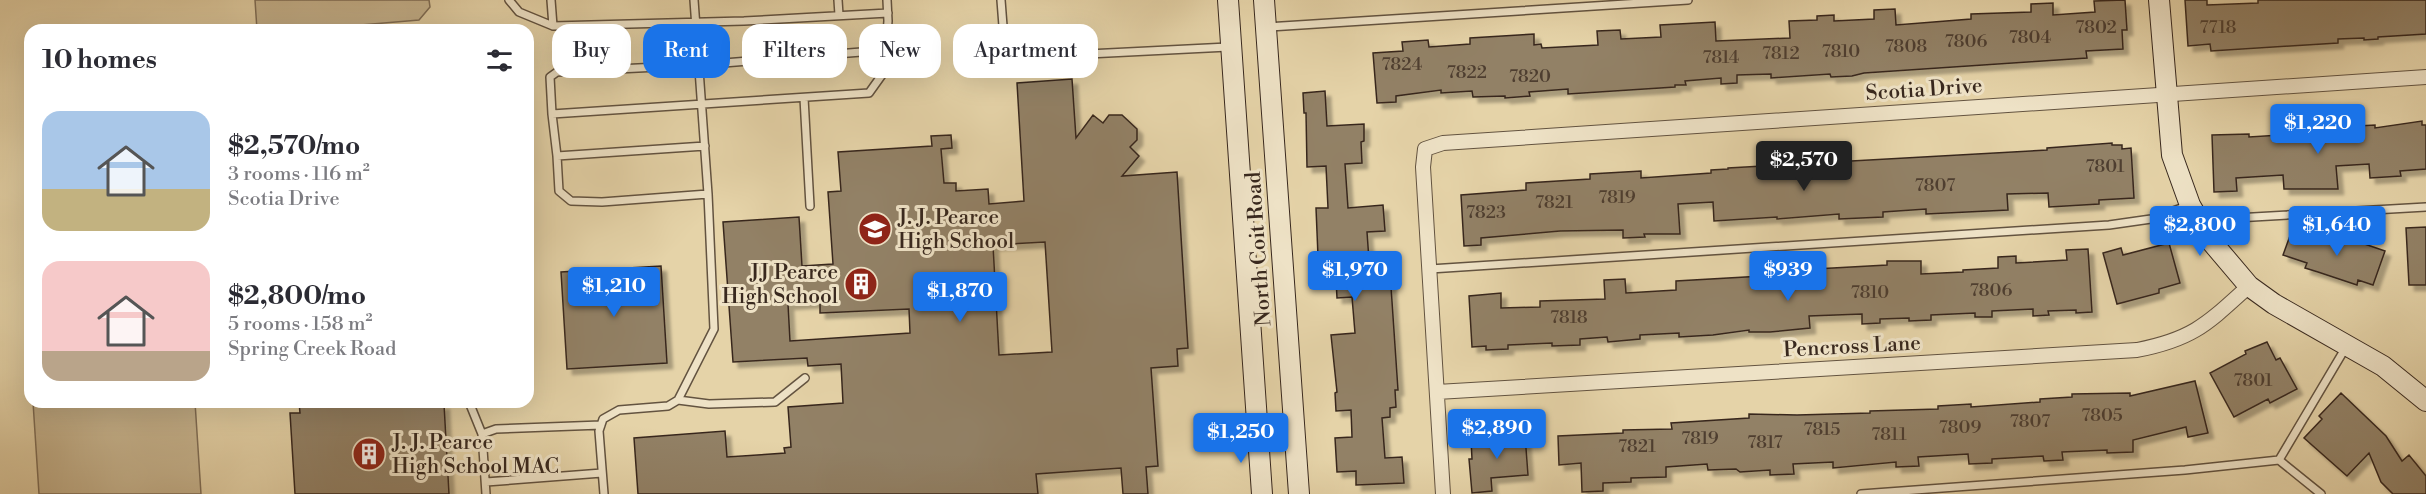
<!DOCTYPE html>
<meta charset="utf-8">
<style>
:root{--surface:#fff;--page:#f7f7f7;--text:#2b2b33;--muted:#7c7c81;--accent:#1a73e8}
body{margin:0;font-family:"Libre Bodoni",serif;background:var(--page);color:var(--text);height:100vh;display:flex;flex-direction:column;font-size:22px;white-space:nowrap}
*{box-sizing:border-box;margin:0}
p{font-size:20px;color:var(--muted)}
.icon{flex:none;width:33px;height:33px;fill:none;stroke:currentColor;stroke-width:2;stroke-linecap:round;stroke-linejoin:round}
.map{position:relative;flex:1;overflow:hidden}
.details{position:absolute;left:24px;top:24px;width:510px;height:384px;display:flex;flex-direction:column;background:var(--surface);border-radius:18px;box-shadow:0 6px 24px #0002}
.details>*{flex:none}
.top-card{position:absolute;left:552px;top:24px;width:570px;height:54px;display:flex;gap:12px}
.price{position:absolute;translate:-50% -51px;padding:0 14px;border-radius:6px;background:var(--accent);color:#fff;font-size:20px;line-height:39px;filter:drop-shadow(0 2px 3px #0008)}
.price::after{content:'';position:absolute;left:50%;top:36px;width:18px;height:14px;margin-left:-9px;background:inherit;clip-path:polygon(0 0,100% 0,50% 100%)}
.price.on{background:#222;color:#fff}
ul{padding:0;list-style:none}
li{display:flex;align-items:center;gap:18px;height:150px;padding:0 18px}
li span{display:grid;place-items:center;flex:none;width:168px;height:120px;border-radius:18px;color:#555}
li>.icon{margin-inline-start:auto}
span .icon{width:72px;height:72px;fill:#fffc;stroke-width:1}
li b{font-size:26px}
h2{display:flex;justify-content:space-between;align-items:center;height:72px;padding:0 18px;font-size:26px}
.tag{padding:0 21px;border-radius:18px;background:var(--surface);box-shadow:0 6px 24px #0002;font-size:21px;line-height:54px}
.tag.on{background:var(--accent);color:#fff}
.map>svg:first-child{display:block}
</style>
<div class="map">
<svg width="2426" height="494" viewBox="0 0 2426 494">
<defs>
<filter id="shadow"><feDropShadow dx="5.5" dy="5.5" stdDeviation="1.5" flood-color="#0004"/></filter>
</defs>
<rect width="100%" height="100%" fill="#e5d3a8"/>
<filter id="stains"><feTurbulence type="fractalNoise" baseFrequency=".00333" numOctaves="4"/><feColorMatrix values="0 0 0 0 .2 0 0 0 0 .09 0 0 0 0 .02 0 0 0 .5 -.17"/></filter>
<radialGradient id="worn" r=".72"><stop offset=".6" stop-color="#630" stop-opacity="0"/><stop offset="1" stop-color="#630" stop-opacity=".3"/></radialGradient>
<path fill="#c8b691" stroke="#806f58" stroke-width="1.5" d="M255 0H429L430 7 419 20 302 30H257Z
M33 402H195L201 494H39Z"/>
<path fill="#928166" stroke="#38281e" stroke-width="1.5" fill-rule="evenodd" filter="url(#shadow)" d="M2125 0 2127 30H2122L2123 49 2086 51 2087 58 1864 73 1852 76 1831 77 1830 74 1771 78V74L1737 75V83L1721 84V78L1685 81 1686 85H1675V87L1568 94V89L1529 92 1530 96 1505 98V96L1473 97 1472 91 1441 93V90L1396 96V102L1377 103 1373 53 1403 51 1402 42 1428 40 1429 47 1470 44V38L1534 34V45L1541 44 1542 48 1598 45 1597 31 1620 30 1621 39 1661 37 1660 25 1715 22 1716 41 1790 38 1789 21 1817 20V16L1834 15V21L1874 19V10L1895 9 1896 25 1971 19V14L2031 12V4L2053 3V15L2095 12 2094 1Z
M2185 0H2207V5L2258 3V0H2426V34L2378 37V39L2364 40V38L2338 39V43L2211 51 2210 44 2188 46Z
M1072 79 1076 138 1093 115 1103 123 1109 115H1122L1137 129V140L1130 147 1139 156 1122 176 1177 172 1188 348 1177 349 1178 366 1151 368 1158 466 1146 467 1148 494H1123L1121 468 1036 474 1038 494H638L634 438 725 431 727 457 785 453 784 448 791 447 788 407 843 403 841 364 808 366 807 358 733 362 723 222 799 217 802 266 833 264 828 192 841 191 838 152 932 146 931 136 951 135 952 148 941 149 944 183H956V191L988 189 989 204 1024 201 1017 83ZM1045 242 1052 352 999 355 993 245ZM820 302V313L909 309 910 333 790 341 788 304Z
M1325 91 1327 126 1364 124V141L1361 142 1362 163 1345 164 1348 208 1383 205 1385 231 1367 232 1370 274 1390 272 1398 390H1395L1396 407 1390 408V417L1382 418 1385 458 1402 457 1404 483 1356 485V471L1337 472 1335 438 1352 437 1351 410 1336 411 1335 393 1337 392 1331 335 1355 333 1352 297 1337 298 1336 279 1319 280 1316 208H1328L1326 166 1307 167 1306 113H1304L1303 93Z
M2422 121V125H2426V169L2400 171 2401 176 2370 178 2369 164 2336 166 2338 189H2284L2283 175 2236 178 2237 191 2214 192 2212 135 2249 134V137L2281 135 2344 130 2358 128V126L2375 125V128Z
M2112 143V145H2122V149L2131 148 2134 198 2099 200V204L2049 207 2048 193 2007 194 2008 210 1926 214V209L1883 212V217L1839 219V214L1777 219V217L1714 221 1713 202 1678 204 1680 234H1644L1645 237 1623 238V230L1560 231 1481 238V245L1464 246 1461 195 1526 190V183L1590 179V174L1641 171V178L1711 173V170L1728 169V168L2047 150V148Z
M2426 227V285H2409L2406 228Z
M2318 228 2385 251 2373 285 2358 280 2357 285 2318 272 2305 268 2307 263 2283 255 2291 233 2314 241Z
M2169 243 2180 283 2159 289V293L2117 304 2103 253 2121 248 2123 255Z
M2088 249 2092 312 2076 313V310L2048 311 2049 315 2033 316V309L1992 311V317H1975V313L1931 315V320L1909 321V318L1880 319V323L1862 324V314L1809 316 1810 328 1770 332H1749V330L1713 335 1679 337V333L1640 335V339L1608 342 1607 337 1580 339V345L1552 346V343L1508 345V349L1486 350V346L1472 347 1469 296 1501 293V308L1540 307V301L1605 299 1604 280 1625 279 1626 293 1676 290V281L1780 275 1779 271 1887 265V261H1921V274L1963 272V270L1998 268V257L2016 256V263L2067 260 2066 250Z
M661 266 667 363 567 369 561 272Z
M2267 342 2276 360 2280 358 2297 389 2270 403 2268 399 2234 417 2210 373 2246 354 2245 351Z
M2195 381 2208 433 2188 437 2186 427 2133 440V452L2107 453V450L2062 452 2063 460 2044 461 2043 456 1992 459V463L1969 464 1968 454 1918 457 1919 466 1896 467V462L1833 468V462L1793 464 1794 474 1770 475V470L1740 472 1736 469 1708 470 1707 464 1666 467V477L1631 478V482L1603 483V491L1582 492 1581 463 1559 465 1558 436 1623 433V430L1672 429 1671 423 1749 418V414L1797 415 1870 413V411L1938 409V406L1971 404V407L2040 402V399L2072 397V394L2130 393V396Z
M2341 393 2386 436 2402 461 2409 455 2426 476V494H2393L2381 482 2369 453 2347 476 2304 438 2322 419 2319 416Z
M299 402H430V405L444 404 449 494H295L290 413H300Z
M1525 435 1528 475 1491 478 1492 491 1472 493 1469 459H1472L1471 439Z"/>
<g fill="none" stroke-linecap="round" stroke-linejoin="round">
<g stroke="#635340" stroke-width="10">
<path id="lane" d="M509 0 519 12 553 26 744 21 888 13
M551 0 553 26
M838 0 839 15
M1001 0 1004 39 1018 53 1028 57 1228 47
M1268 27 1688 0
M804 98 810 206
M552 114 550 77 557 72 699 65 886 50
M705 146 557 156 552 114 869 93 884 72 888 21 887 0
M557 156 559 191 571 201 602 202 708 194
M2201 220 2426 207
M1430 269 2109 225 2151 219 2187 206
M678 400 709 404 775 402 805 378
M469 402 482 434
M486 482 602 473
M486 494 482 434 496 429 601 425
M604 494 599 431 603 419 619 410 668 406 678 400 714 329 708 194 694 0
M1861 494 2185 470 2279 460
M2321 494 2279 460 2346 347"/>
</g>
<g stroke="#635340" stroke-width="16">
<path id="street" d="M1437 392 2137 350C2194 339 2208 323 2249 286
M1443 494 1423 167 1425 149 1443 143 2426 77"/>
</g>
<g stroke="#38281e" stroke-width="22">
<path id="secondary" d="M1228 0 1262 494
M1264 0 1299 494
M2159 0 2172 155 2190 205 2210 240 2249 286 2274 304 2383 366 2426 401"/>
</g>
<use href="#lane" stroke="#eee2c6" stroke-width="7"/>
<use href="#street" stroke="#eee2c6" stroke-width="14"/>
<use href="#secondary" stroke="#eee2c6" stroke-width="20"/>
</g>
<defs>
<g id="school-disc" transform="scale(1.725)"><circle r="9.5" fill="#8f2418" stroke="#eee2c6"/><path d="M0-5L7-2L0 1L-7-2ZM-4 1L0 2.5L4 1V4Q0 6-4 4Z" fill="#fff"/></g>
<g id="building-disc" transform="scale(1.725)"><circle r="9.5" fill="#8f2418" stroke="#eee2c6"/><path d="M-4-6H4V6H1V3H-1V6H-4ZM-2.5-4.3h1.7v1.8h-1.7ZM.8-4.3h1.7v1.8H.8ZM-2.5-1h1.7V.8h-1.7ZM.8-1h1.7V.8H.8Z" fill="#fff"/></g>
</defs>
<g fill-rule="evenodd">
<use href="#school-disc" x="875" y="229"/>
<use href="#building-disc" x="861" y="284"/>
<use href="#building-disc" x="369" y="454"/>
</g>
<g text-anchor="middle" stroke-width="6" stroke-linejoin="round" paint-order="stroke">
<g font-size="18" fill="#4e3e30">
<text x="2096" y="33">7802</text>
<text x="2218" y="33">7718</text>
<text x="2030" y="43">7804</text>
<text x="1966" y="47">7806</text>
<text x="1906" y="52">7808</text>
<text x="1841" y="57">7810</text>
<text x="1781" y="59">7812</text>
<text x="1721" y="63">7814</text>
<text x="1402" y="70">7824</text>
<text x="1467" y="78">7822</text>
<text x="1530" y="82">7820</text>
<text x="2105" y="172">7801</text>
<text x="1935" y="191">7807</text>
<text x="1617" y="203">7819</text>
<text x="1554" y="208">7821</text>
<text x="1486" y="218">7823</text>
<text x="1991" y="296">7806</text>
<text x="1870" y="298">7810</text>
<text x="1569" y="323">7818</text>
<text x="2253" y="386">7801</text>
<text x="2102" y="421">7805</text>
<text x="2030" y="427">7807</text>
<text x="1960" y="433">7809</text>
<text x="1822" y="435">7815</text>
<text x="1889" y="440">7811</text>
<text x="1700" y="444">7819</text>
<text x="1765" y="448">7817</text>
<text x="1637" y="452">7821</text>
</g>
<g font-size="21" fill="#38281e" stroke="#eee2c6">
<text transform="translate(1924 89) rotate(-4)" y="7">Scotia Drive</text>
<text transform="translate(1258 249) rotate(-94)" y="7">North Coit Road</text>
<text transform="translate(1852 346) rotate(-3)" y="7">Pencross Lane</text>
</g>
<g font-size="21" fill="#38281e" stroke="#eee2c6" text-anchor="start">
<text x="898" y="224">J. J. Pearce<tspan x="898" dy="24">High School</tspan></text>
<text x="838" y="279" text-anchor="end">JJ Pearce<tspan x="838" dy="24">High School</tspan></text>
<text x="392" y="449">J. J. Pearce<tspan x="392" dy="24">High School MAC</tspan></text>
</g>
</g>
<rect width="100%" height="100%" filter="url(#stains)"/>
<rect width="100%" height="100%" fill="url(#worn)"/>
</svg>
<b class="price" style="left:2318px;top:155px">$1,220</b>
<b class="price on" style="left:1804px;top:192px">$2,570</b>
<b class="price" style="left:2200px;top:257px">$2,800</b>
<b class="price" style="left:2337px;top:257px">$1,640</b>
<b class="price" style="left:1355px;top:302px">$1,970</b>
<b class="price" style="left:1788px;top:302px">$939</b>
<b class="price" style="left:614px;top:318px">$1,210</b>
<b class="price" style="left:960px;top:323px">$1,870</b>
<b class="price" style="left:1497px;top:460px">$2,890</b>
<b class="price" style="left:1241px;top:464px">$1,250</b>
<div class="top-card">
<a class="tag">Buy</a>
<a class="tag on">Rent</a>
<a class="tag">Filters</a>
<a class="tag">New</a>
<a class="tag">Apartment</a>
</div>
<section class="details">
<h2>10 homes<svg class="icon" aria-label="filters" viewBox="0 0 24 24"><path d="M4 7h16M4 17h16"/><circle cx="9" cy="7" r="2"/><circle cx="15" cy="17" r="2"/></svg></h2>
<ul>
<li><span style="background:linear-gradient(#a9c7e8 65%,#c2b280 0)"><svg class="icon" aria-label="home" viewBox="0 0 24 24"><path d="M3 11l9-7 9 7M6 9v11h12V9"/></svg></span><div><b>$2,570/mo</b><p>3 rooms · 116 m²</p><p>Scotia Drive</p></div></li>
<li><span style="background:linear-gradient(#f6c9c9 75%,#b9a48a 0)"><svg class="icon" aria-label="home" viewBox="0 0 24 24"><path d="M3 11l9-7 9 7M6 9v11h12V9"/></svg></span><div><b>$2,800/mo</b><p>5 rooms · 158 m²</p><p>Spring Creek Road</p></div></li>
</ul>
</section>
</div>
